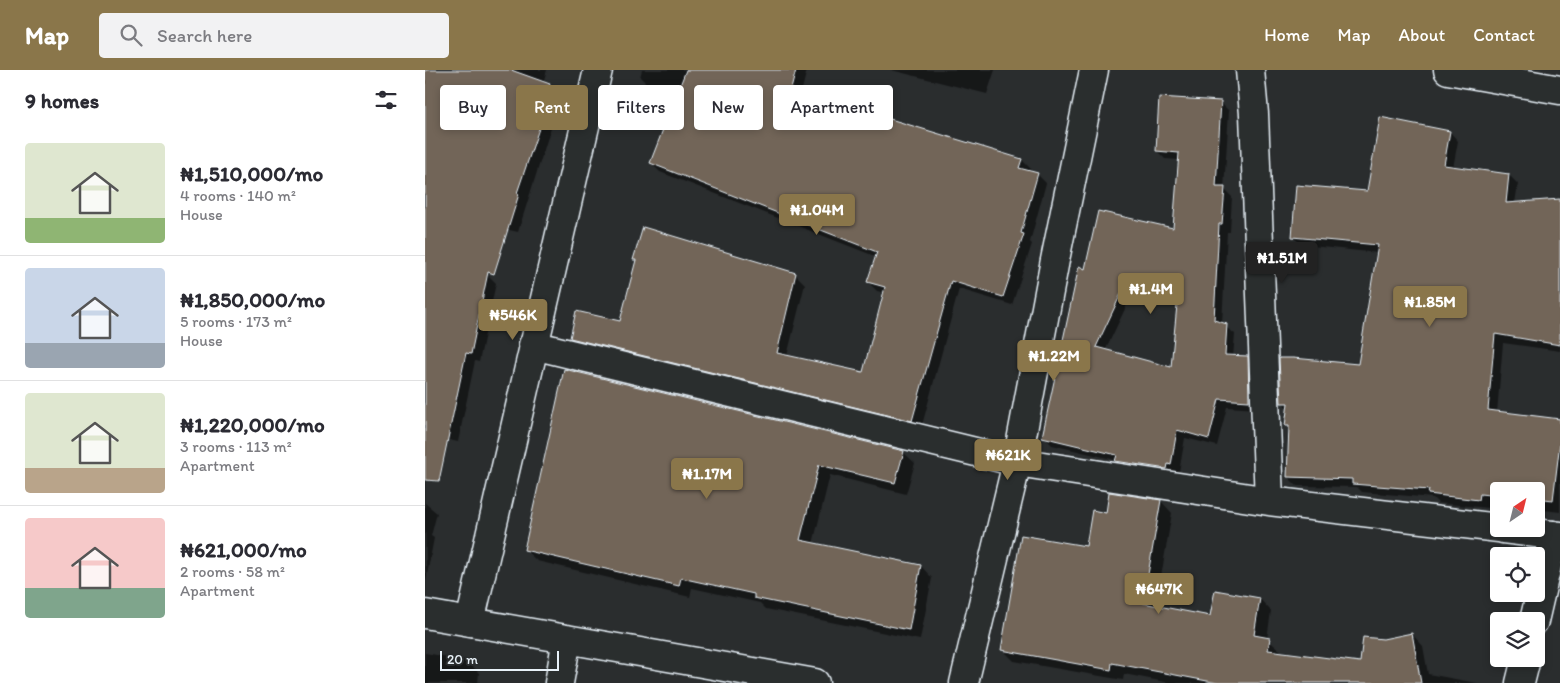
<!DOCTYPE html>
<meta charset="utf-8">
<style>
:root{--surface:#fff;--page:#f2f2f3;--text:#2b2b33;--muted:#7c7c81;--line:#e1e1e2;--accent:#8a764a}
body{margin:0;font-family:Itim,sans-serif;background:var(--page);color:var(--text);height:100vh;display:flex;flex-direction:column;font-size:19px;white-space:nowrap}
*{box-sizing:border-box;margin:0}
p{font-size:16px;color:var(--muted)}
.icon{flex:none;width:28px;height:28px;fill:none;stroke:currentColor;stroke-width:2;stroke-linecap:round;stroke-linejoin:round}
.map{position:relative;flex:1;overflow:hidden}
.side{display:flex;flex-direction:column;background:var(--surface);width:425px}
.side>*{flex:none}
.top-card{position:absolute;left:15px;top:15px;width:475px;height:45px;display:flex;gap:10px}
.needle{width:32px;rotate:35deg}
.tools{position:absolute;left:1065px;top:412px;display:grid;gap:10px}
.tools a{display:grid;place-items:center;width:55px;height:55px;border-radius:5px;background:var(--surface);box-shadow:0 2px 8px #0003;font-size:25px}
.scale{position:absolute;left:15px;bottom:12px;width:119px;box-sizing:border-box;padding-left:5px;border:2px solid #e8f1f8;border-top:0;font-size:14px;line-height:18px;white-space:nowrap;color:#e8f1f8;-webkit-text-stroke:4px #2a2d2e;paint-order:stroke}
.price{position:absolute;translate:-50% -42px;padding:0 11px;border-radius:5px;background:var(--accent);color:#fff;font-size:16px;line-height:32px;filter:drop-shadow(0 1px 2px #0008)}
.price::after{content:'';position:absolute;left:50%;top:30px;width:15px;height:11px;margin-left:-8px;background:inherit;clip-path:polygon(0 0,100% 0,50% 100%)}
.price.active{background:#222;color:#fff}
ul{padding:0;list-style:none}
li{display:flex;align-items:center;gap:15px;height:125px;padding:0 25px}
li+li{border-top:1px solid var(--line)}
li span{display:grid;place-items:center;flex:none;width:140px;height:100px;border-radius:5px;color:#555}
li>.icon{margin-inline-start:auto}
span .icon{width:60px;height:60px;fill:#fffc;stroke-width:1}
li b{font-size:21px}
h2{display:flex;justify-content:space-between;align-items:center;height:60px;padding:0 25px;font-size:21px}
.chip{padding:0 18px;border-radius:5px;background:var(--surface);box-shadow:0 2px 8px #0003;font-size:18px;line-height:45px}
.chip.active{background:var(--accent);color:#fff}
header{display:flex;align-items:center;gap:30px;box-sizing:border-box;height:70px;padding:0 25px;background:var(--accent);color:#fff}
header strong{font-size:24px}
nav{display:flex;gap:28px;margin-inline-start:auto;font-size:18px}
.search{width:350px;height:45px;background:var(--page);display:flex;align-items:center;gap:12px;box-sizing:border-box;padding:0 18px;border-radius:5px;color:var(--muted);font-size:19px}
main{display:flex;flex:1;min-height:0}
.map>svg:first-child{display:block}
</style>
<header>
<strong>Map</strong>
<div class="search"><svg class="icon" aria-label="search" viewBox="0 0 24 24"><circle cx="10" cy="10" r="6"/><path d="M15 15l6 6"/></svg>Search here</div>
<nav><a>Home</a><a>Map</a><a>About</a><a>Contact</a></nav>
</header>
<main>
<section class="side">
<h2>9 homes<svg class="icon" aria-label="filters" viewBox="0 0 24 24"><path d="M4 7h16M4 17h16"/><circle cx="9" cy="7" r="2"/><circle cx="15" cy="17" r="2"/></svg></h2>
<ul>
<li><span style="background:linear-gradient(#dfe7d0 75%,#8fb573 0)"><svg class="icon" aria-label="home" viewBox="0 0 24 24"><path d="M3 11l9-7 9 7M6 9v11h12V9"/></svg></span><div><b>₦1,510,000/mo</b><p>4 rooms · 140 m²</p><p>House</p></div></li>
<li><span style="background:linear-gradient(#c9d6e8 75%,#9aa5b1 0)"><svg class="icon" aria-label="home" viewBox="0 0 24 24"><path d="M3 11l9-7 9 7M6 9v11h12V9"/></svg></span><div><b>₦1,850,000/mo</b><p>5 rooms · 173 m²</p><p>House</p></div></li>
<li><span style="background:linear-gradient(#dfe7d0 75%,#b9a48a 0)"><svg class="icon" aria-label="home" viewBox="0 0 24 24"><path d="M3 11l9-7 9 7M6 9v11h12V9"/></svg></span><div><b>₦1,220,000/mo</b><p>3 rooms · 113 m²</p><p>Apartment</p></div></li>
<li><span style="background:linear-gradient(#f6c9c9 70%,#7fa58c 0)"><svg class="icon" aria-label="home" viewBox="0 0 24 24"><path d="M3 11l9-7 9 7M6 9v11h12V9"/></svg></span><div><b>₦621,000/mo</b><p>2 rooms · 58 m²</p><p>Apartment</p></div></li>
</ul>
</section>
<div class="map">
<svg width="1135" height="613" viewBox="0 0 1135 613">
<rect width="100%" height="100%" fill="#2a2d2e"/>
<filter id="ink" filterUnits="userSpaceOnUse"><feTurbulence type="fractalNoise" baseFrequency=".02" numOctaves="2"/><feDisplacementMap in="SourceGraphic" scale="10" xChannelSelector="R" yChannelSelector="G"/><feConvolveMatrix kernelMatrix="1 2 1 2 8 2 1 2 1" color-interpolation-filters="sRGB"/></filter>
<g filter="url(#ink)">
<path fill="#0007" fill-rule="evenodd" d="M0 0H122L118 13 124 15 133 24 126 45 129 48 93 162 0 140Z
M217 0H382L376 23 597 90 606 99 605 102 612 104 621 113 605 172 607 174 587 235 534 219 496 359 155 276 146 267 196 253 212 191 210 189 219 158 371 205 380 214 362 286 439 304 460 223 452 221 443 212 452 187 235 102 226 93 253 24 224 16 215 7Z
M466 0H570L562 24Z
M795 32 804 41 799 119 807 127 805 162H802L797 254 810 264 808 287H822L831 296 832 339 802 337 792 376 760 368 754 402H751L750 407 700 399 691 390 627 375 619 367 652 210 749 159 754 90 740 89 732 81ZM710 218 754 221 747 299 680 281Z
M1025 62 1033 71 1028 98 1084 105 1093 114 1090 133 1135 132V281L1078 273 1072 343 1135 351V442L1111 439V421H1074V433L1063 432V438L1013 433 1008 428 937 422 932 417 872 416 863 407V339L857 332 934 296 953 183 877 175 868 167 943 122Z
M0 192 62 204 71 213 54 292 50 291 33 372 2 365 0 371Z
M140 300 478 382 490 393 481 424 405 405 388 474 496 496 507 508 495 570 341 539 335 533 267 518 265 527 112 491 100 480Z
M686 424 736 431 747 443 731 536 786 548 791 521 835 529 846 541 842 569 856 581V583L936 593 958 570 987 564 998 576 1003 604 1052 613H745L699 604 698 610 589 591 578 580 662 477 682 444Z
M0 433 12 443 6 466 9 468 1 510Z
M0 583 41 590 54 603 53 613H0Z"/>
<path fill="#726558" stroke="#e8f1f8" fill-rule="evenodd" d="M0 0H86L125 14 117 37 121 38 92 123 94 124 69 204 63 202 46 284 41 283 14 411 0 410Z
M261 0H371L366 19 597 89 594 98 613 103 596 163 599 164 578 227 526 211 487 351 145 268 151 241 195 251 211 190H208L218 157 371 203 352 283 438 302 460 217 442 212 452 182 225 93Z
M734 27 796 31 791 117H800L797 154H794L789 250 802 254 800 285 823 286 824 331 794 329 784 369 752 360 746 395 743 394 742 399 690 391 692 385 617 367 654 196 660 199 673 141 748 158 754 83 731 81ZM702 211 754 214 746 297 671 277Z
M955 47 1025 61 1019 95 1084 104 1081 133 1135 129V275L1070 264 1063 340 1135 349V372L1128 430 1111 428V421H1074V426L1055 424 1054 430 1003 424 1004 420 927 414V409L862 407 864 356H860L863 333H856L854 288H868L933 294 953 175 867 167 871 115 942 121Z
M139 299 479 381 470 413 394 395 375 470 496 495 484 560 329 528V524L256 508 254 516 99 480Z
M684 422 736 430 718 533 785 546 790 520 835 528 829 565 845 568 843 580 935 592 938 567 958 569 987 563 996 613H793L687 593 686 600 576 580 596 465 661 476 667 440 681 443Z"/>
<g fill="none" stroke-linecap="round" stroke-linejoin="round">
<g stroke="#e8f1f8" stroke-width="31">
<path id="minor" d="M825 0 829 44 844 431
M108 275 592 392 844 431 1074 458
M1078 459 1135 466
M0 544 390 613
M1109 551 1129 465
M45 552 173 0
M134 613 142 569
M539 613 592 392 630 190 669 0
M1095 613 1101 589"/>
</g>
<g stroke="#e8f1f8" stroke-width="31">
<path id="tertiary" d="M1023 0 1135 20"/>
</g>
<use href="#minor" stroke="#2a2d2e" stroke-width="28"/>
<use href="#tertiary" stroke="#2a2d2e" stroke-width="28"/>
</g>
</g>
</svg>
<div class="tools">
<a><svg class="needle" viewBox="-14 -14 28 28"><path d="M0-13l5 13h-10z" fill="#e53935"/><path d="M0 13l5-13h-10z" fill="#7c7c81"/></svg></a>
<a><svg class="icon" aria-label="locate" viewBox="0 0 24 24"><circle cx="12" cy="12" r="6"/><path d="M12 2v4M12 18v4M2 12h4M18 12h4"/></svg></a>
<a><svg class="icon" aria-label="layers" viewBox="0 0 24 24"><path d="M12 4l9 5-9 5-9-5zM3 14l9 5 9-5"/></svg></a>
</div>
<div class="scale">20 m</div>
<b class="price" style="left:392px;top:166px">₦1.04M</b>
<b class="price active" style="left:857px;top:214px">₦1.51M</b>
<b class="price" style="left:726px;top:245px">₦1.4M</b>
<b class="price" style="left:1005px;top:258px">₦1.85M</b>
<b class="price" style="left:88px;top:271px">₦546K</b>
<b class="price" style="left:629px;top:312px">₦1.22M</b>
<b class="price" style="left:583px;top:411px">₦621K</b>
<b class="price" style="left:282px;top:430px">₦1.17M</b>
<b class="price" style="left:734px;top:545px">₦647K</b>
<div class="top-card">
<a class="chip">Buy</a>
<a class="chip active">Rent</a>
<a class="chip">Filters</a>
<a class="chip">New</a>
<a class="chip">Apartment</a>
</div>
</div>
</main>
